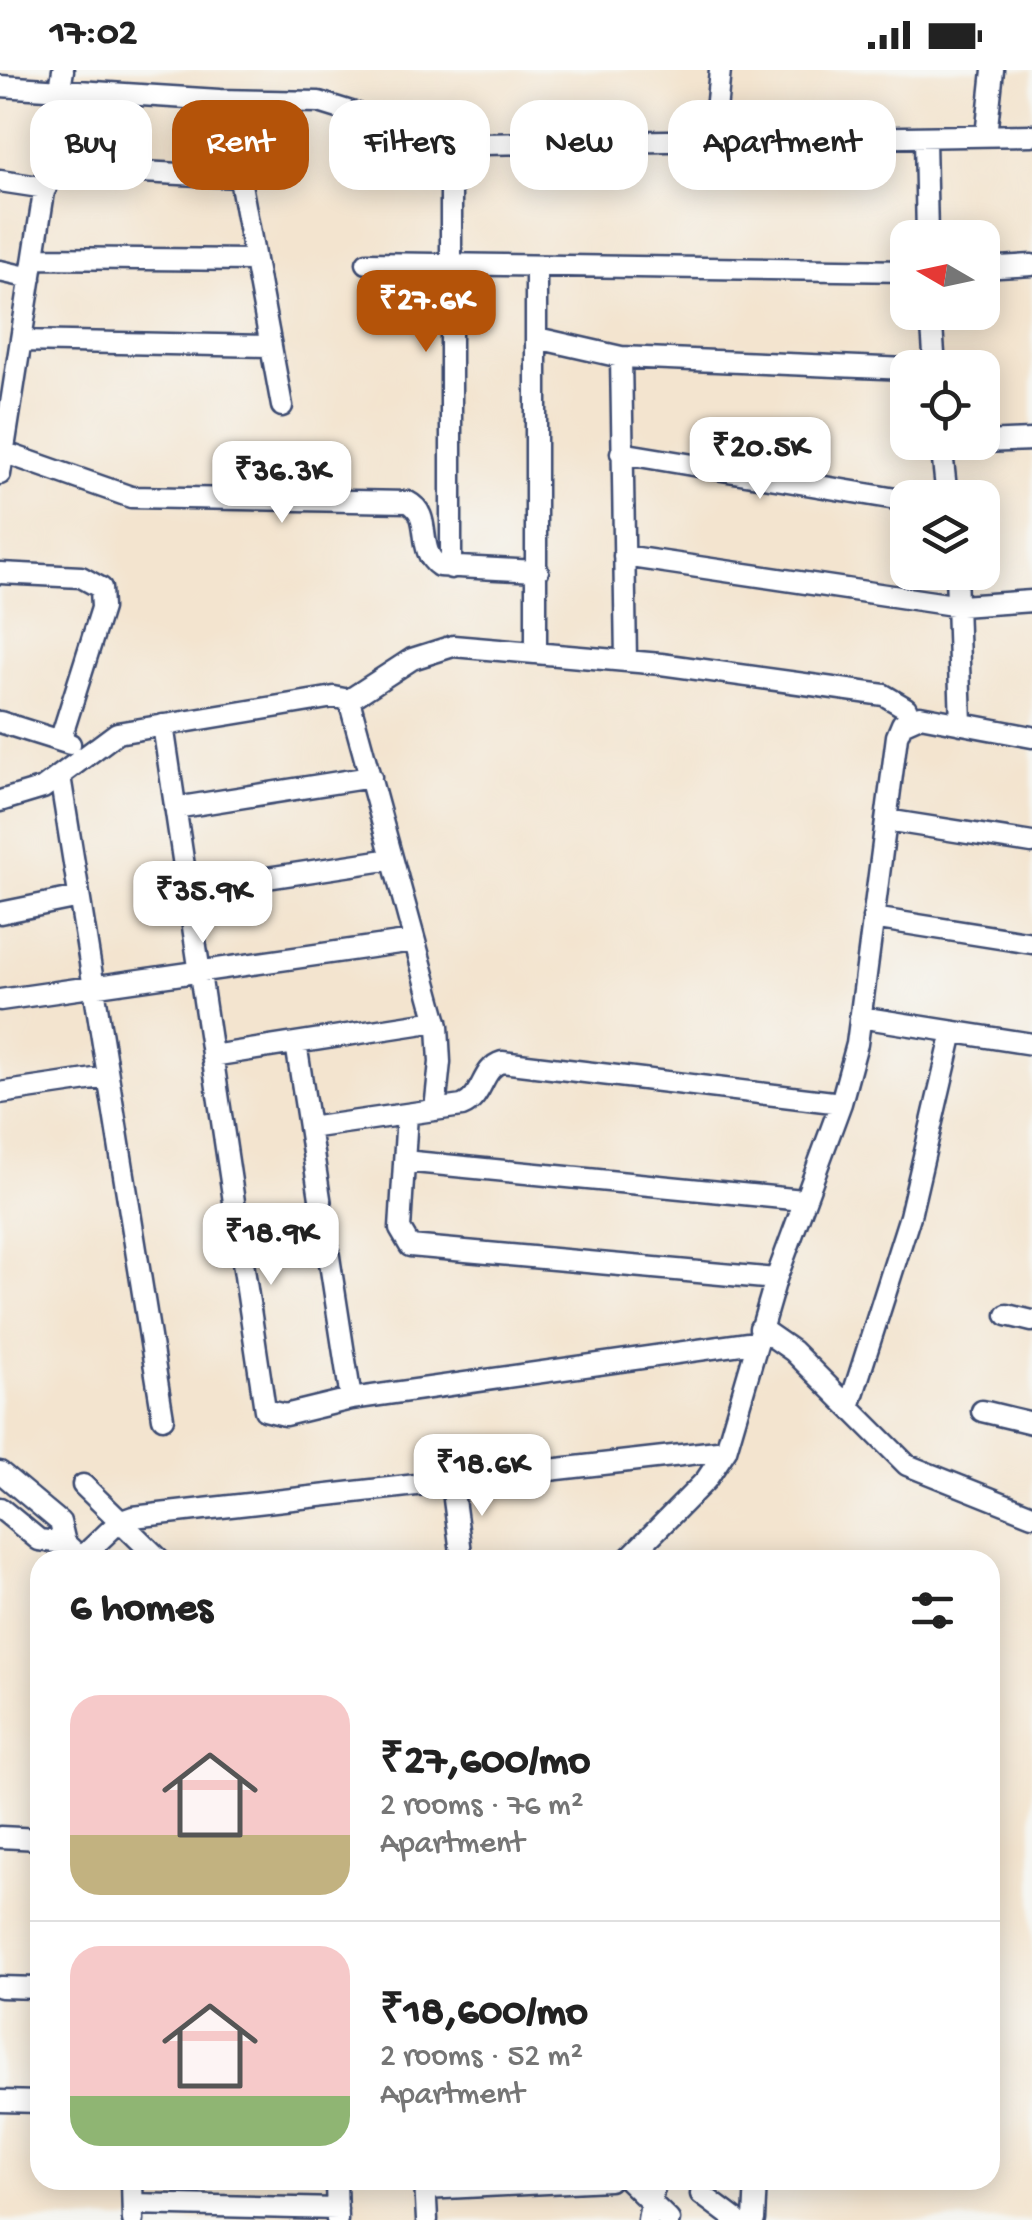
<!DOCTYPE html>
<meta charset="utf-8">
<style>
:root{--surface:#fff;--page:#f2f2f2;--text:#222;--muted:#767676;--line:#e0e0e0;--accent:#b45309}
body{margin:0;font-family:"Gochi Hand",sans-serif;background:var(--page);color:var(--text);height:100vh;display:flex;flex-direction:column;font-size:38px;white-space:nowrap}
*{box-sizing:border-box;margin:0}
p{font-size:32px;color:var(--muted)}
.icon{flex:none;width:55px;height:55px;fill:none;stroke:currentColor;stroke-width:2;stroke-linecap:round;stroke-linejoin:round}
.map{position:relative;flex:1;overflow:hidden}
.details{position:absolute;left:30px;top:1480px;width:970px;height:640px;display:flex;flex-direction:column;background:var(--surface);border-radius:30px;box-shadow:0 5px 25px #0003}
.details>*{flex:none}
.hud{position:absolute;left:30px;top:30px;width:972px;height:90px;display:flex;gap:20px}
.needle{width:65px;rotate:279deg}
.fabs{position:absolute;left:890px;top:150px;display:grid;gap:20px}
.fabs a{display:grid;place-items:center;width:110px;height:110px;border-radius:20px;background:var(--surface);box-shadow:0 5px 25px #0003;font-size:50px}
.price{position:absolute;translate:-50% -85px;padding:0 22px;border-radius:20px;background:#fff;color:#222;font-size:32px;line-height:65px;filter:drop-shadow(0 2px 5px #0008)}
.price::after{content:'';position:absolute;left:50%;top:60px;width:30px;height:22px;margin-left:-15px;background:inherit;clip-path:polygon(0 0,100% 0,50% 100%)}
.price.active{background:var(--accent);color:#fff}
ul{padding:0;list-style:none}
li{display:flex;align-items:center;gap:30px;height:250px;padding:0 40px}
li+li{border-top:2px solid var(--line)}
li span{display:grid;place-items:center;flex:none;width:280px;height:200px;border-radius:30px;color:#555}
li>.icon{margin-inline-start:auto}
span .icon{width:120px;height:120px;fill:#fffc;stroke-width:1}
li b{font-size:42px}
h2{display:flex;justify-content:space-between;align-items:center;height:120px;padding:0 40px;font-size:42px}
.pill{padding:0 35px;border-radius:30px;background:var(--surface);box-shadow:0 5px 25px #0003;font-size:35px;line-height:90px}
.pill.active{background:var(--accent);color:#fff}
.status{display:flex;justify-content:space-between;align-items:center;height:70px;padding:0 50px;background:var(--surface);direction:ltr}
.status svg{height:28px;fill:currentColor}
.map>svg:first-child{display:block}
</style>
<div class="status"><b>17:02</b><svg viewBox="0 0 49 12"><path d="M0 12V9h3v3zM5 12V6h3v6zM10 12V3h3v9zM15 12V0h3v12zM26 1h20v11H26zM47 4h2v5h-2z"/></svg></div>
<div class="map">
<svg width="1032" height="2150" viewBox="0 0 1032 2150">
<rect width="100%" height="100%" fill="#f6f6f2"/>
<filter id="ink" filterUnits="userSpaceOnUse"><feTurbulence type="fractalNoise" baseFrequency=".01" numOctaves="2"/><feDisplacementMap in="SourceGraphic" scale="20" xChannelSelector="R" yChannelSelector="G"/><feConvolveMatrix kernelMatrix="1 2 1 2 8 2 1 2 1" color-interpolation-filters="sRGB"/></filter>
<filter id="wash" filterUnits="userSpaceOnUse"><feTurbulence type="fractalNoise" baseFrequency=".0048" numOctaves="4" result="noise"/><feDisplacementMap in="SourceGraphic" scale="40" xChannelSelector="R" yChannelSelector="G"/><feGaussianBlur stdDeviation="2.25" result="paint"/><feColorMatrix in="noise" values="0 0 0 0 0 0 0 0 0 0 0 0 0 0 0 0 0 1.4 0 .05"/><feComposite in="paint" operator="in"/></filter>
<g filter="url(#wash)">
<rect width="100%" height="100%" fill="#f3e4cf"/>
</g>
<g filter="url(#ink)">
<g fill="none" stroke-linecap="round" stroke-linejoin="round">
<g stroke="#3b4a6f" stroke-width="25">
<path id="minor" d="M0 16 219 30 230 55 282 336
M219 30 319 32 451 73 482 74 1032 65
M986 66 993 0
M925 68 927 168
M713 71 720 0
M451 73V498
M142 102 237 107
M0 111 46 118
M34 188 254 190
M367 193 908 201
M982 198 1032 195
M0 201 31 208
M931 242 935 298
M537 268 621 287 908 299
M21 271 270 276
M621 287 626 590
M941 372 947 428
M982 372 1032 370
M941 374 977 372
M0 381 131 427 408 432C434 445 415 480 439 496L538 501
M621 383 908 431
M0 404 63 0
M624 486 960 536 1032 531
M956 502 961 654
M0 503 81 507 101 518 102 538 60 671
M536 581V196
M349 630 412 589 453 576 661 594 884 625 906 638 910 649
M0 652 70 674
M163 655 265 1340 285 1345 351 1329 755 1272
M60 706 163 1348
M0 731 43 718 117 663 334 627 349 630 438 956 440 992 435 1040
M175 738 371 707
M886 750 1032 773
M187 820 392 789
M0 843 79 827
M873 848 1032 873
M0 930 413 871
M860 947 1032 974
M296 973 351 1329
M212 986 437 951
M0 1023 108 1007
M407 1044 400 1159 410 1176 776 1209
M309 1058 462 1036C484 1027 481 998 502 992L841 1033
M404 1091 803 1130
M1007 1245 1032 1251
M760 1258 793 1281 907 1395 1032 1445
M849 1337 910 1146 953 962
M982 1341 1032 1353
M0 1402 60 1452 65 1473 83 1490
M452 1414 462 1490
M83 1415 160 1490
M0 1438 39 1470 65 1473
M81 1488 119 1452 133 1447 726 1380
M627 1490 706 1410 726 1380 776 1209 841 1033 857 974 897 666 902 654 920 646 1032 667
M0 1767 40 1769
M0 1917 40 1918
M0 2031 40 2032
M132 2110 133 2150
M336 2110 337 2150
M425 2110 427 2150
M628 2110 669 2150
M425 2119 609 2110
M701 2124 736 2150
M133 2134 337 2139
M648 2150 655 2110
M754 2150 756 2110"/>
</g>
<use href="#minor" stroke="#fff" stroke-width="20"/>
</g>
</g>
</svg>
<div class="fabs">
<a><svg class="needle" viewBox="-14 -14 28 28"><path d="M0-13l5 13h-10z" fill="#e53935"/><path d="M0 13l5-13h-10z" fill="#767676"/></svg></a>
<a><svg class="icon" aria-label="locate" viewBox="0 0 24 24"><circle cx="12" cy="12" r="6"/><path d="M12 2v4M12 18v4M2 12h4M18 12h4"/></svg></a>
<a><svg class="icon" aria-label="layers" viewBox="0 0 24 24"><path d="M12 4l9 5-9 5-9-5zM3 14l9 5 9-5"/></svg></a>
</div>
<b class="price active" style="left:426px;top:285px">₹27.6K</b>
<b class="price" style="left:760px;top:432px">₹20.5K</b>
<b class="price" style="left:282px;top:456px">₹36.3K</b>
<b class="price" style="left:203px;top:876px">₹35.9K</b>
<b class="price" style="left:271px;top:1218px">₹18.9K</b>
<b class="price" style="left:482px;top:1449px">₹18.6K</b>
<div class="hud">
<a class="pill">Buy</a>
<a class="pill active">Rent</a>
<a class="pill">Filters</a>
<a class="pill">New</a>
<a class="pill">Apartment</a>
</div>
<section class="details">
<h2>6 homes<svg class="icon" aria-label="filters" viewBox="0 0 24 24"><path d="M4 7h16M4 17h16"/><circle cx="9" cy="7" r="2"/><circle cx="15" cy="17" r="2"/></svg></h2>
<ul>
<li><span style="background:linear-gradient(#f6c9c9 70%,#c2b280 0)"><svg class="icon" aria-label="home" viewBox="0 0 24 24"><path d="M3 11l9-7 9 7M6 9v11h12V9"/></svg></span><div><b>₹27,600/mo</b><p>2 rooms · 76 m²</p><p>Apartment</p></div></li>
<li><span style="background:linear-gradient(#f6c9c9 75%,#8fb573 0)"><svg class="icon" aria-label="home" viewBox="0 0 24 24"><path d="M3 11l9-7 9 7M6 9v11h12V9"/></svg></span><div><b>₹18,600/mo</b><p>2 rooms · 52 m²</p><p>Apartment</p></div></li>
</ul>
</section>
</div>
